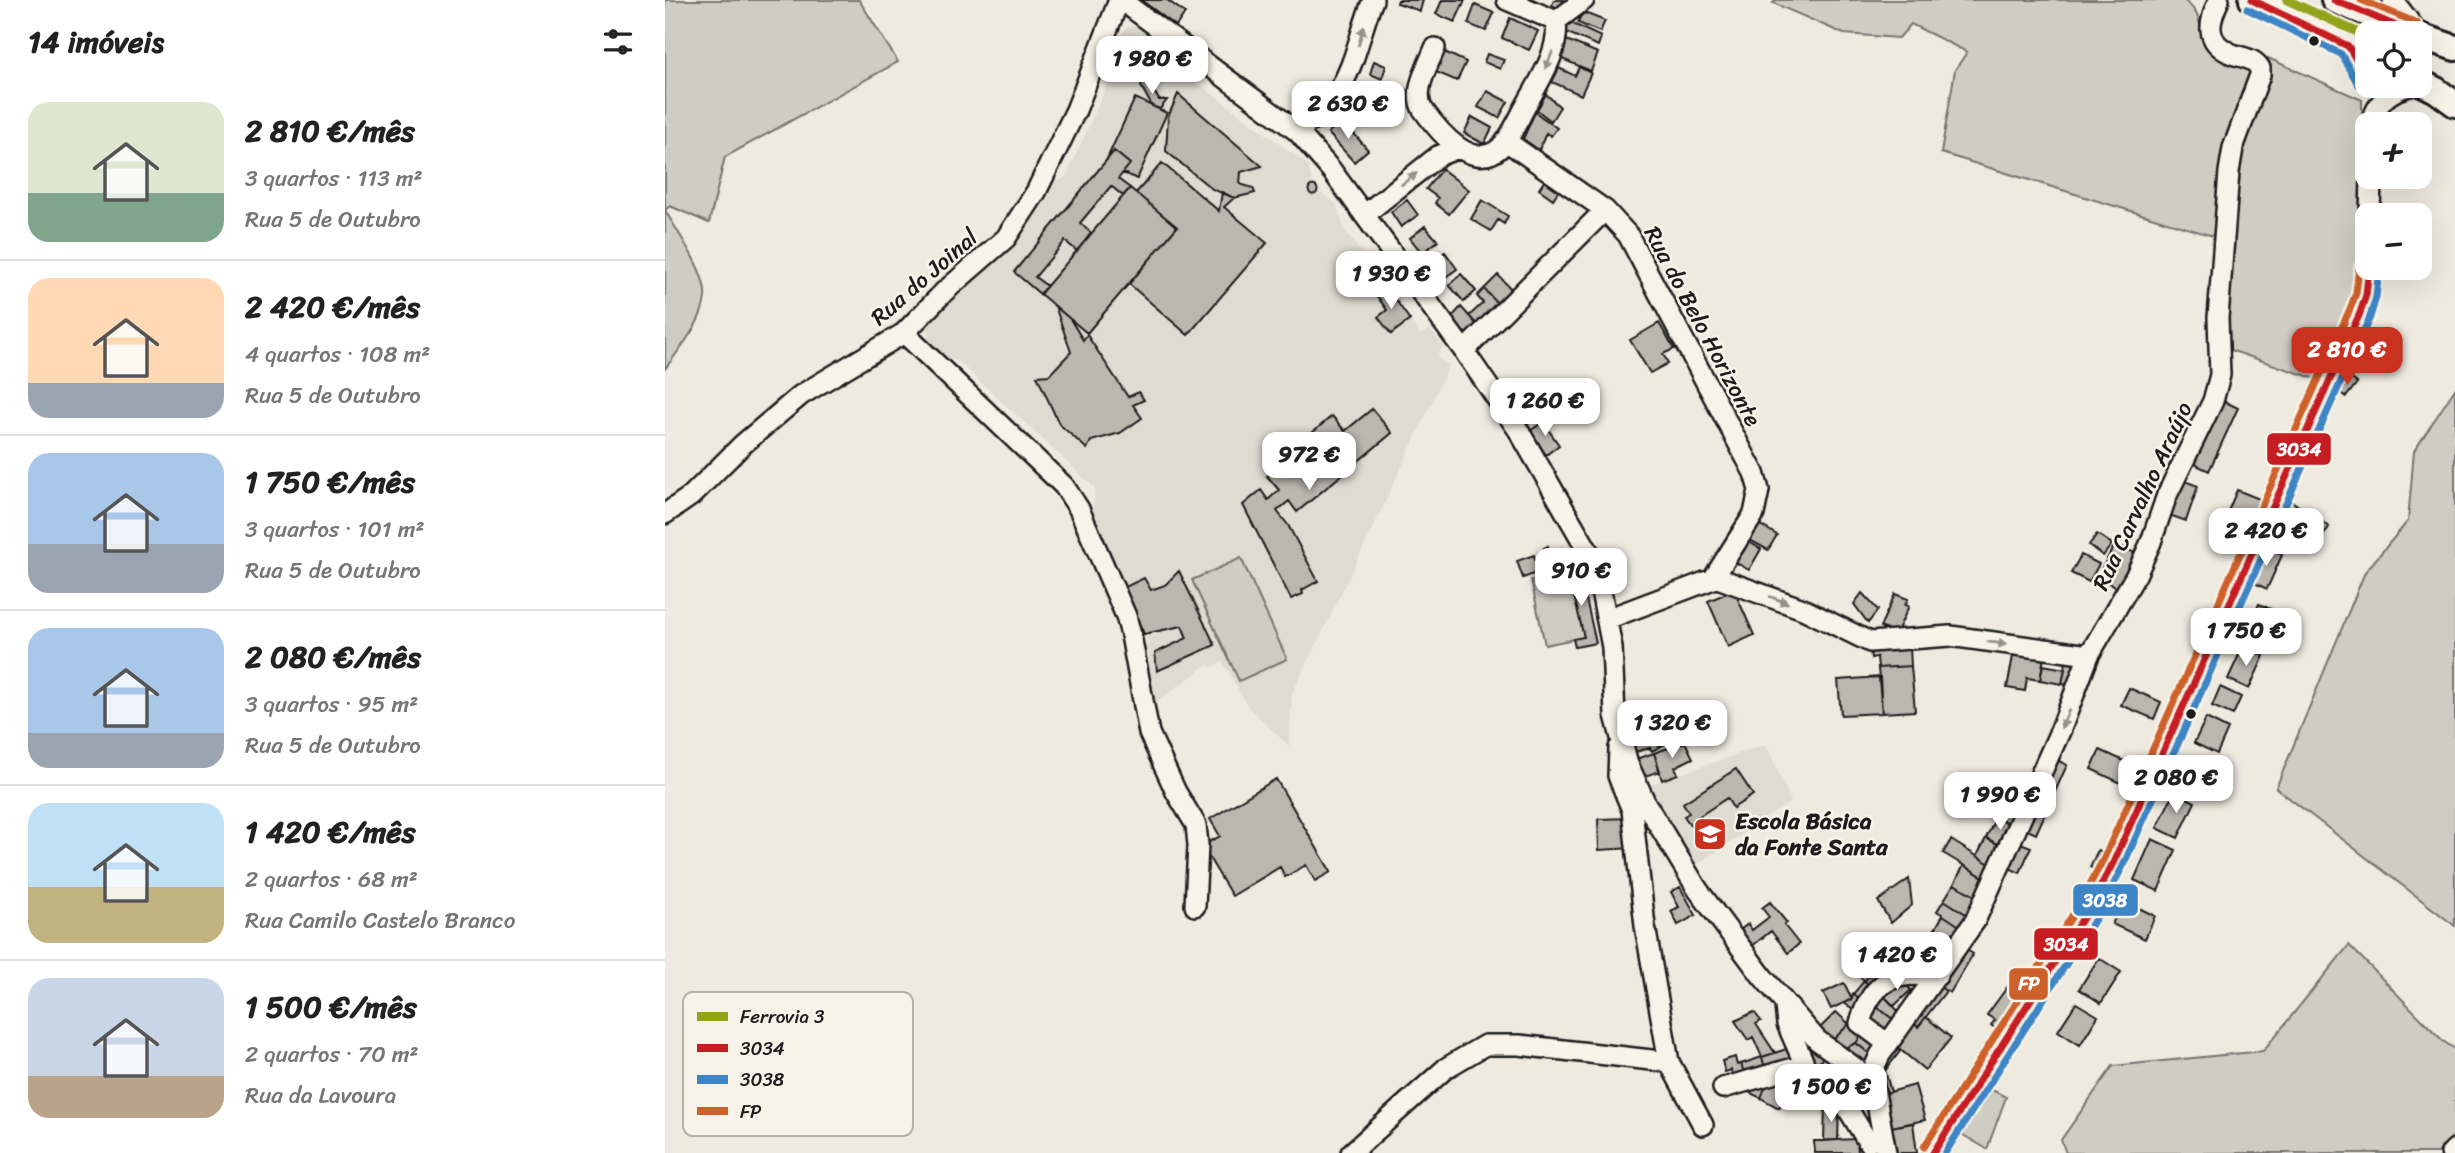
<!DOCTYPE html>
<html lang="pt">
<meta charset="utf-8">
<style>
:root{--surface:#fff;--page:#f2f2f2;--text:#222;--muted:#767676;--line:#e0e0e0;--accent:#c8321e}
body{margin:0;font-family:Sriracha,sans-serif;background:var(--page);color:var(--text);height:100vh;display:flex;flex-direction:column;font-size:26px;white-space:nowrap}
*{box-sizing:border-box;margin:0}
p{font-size:23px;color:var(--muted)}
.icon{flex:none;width:38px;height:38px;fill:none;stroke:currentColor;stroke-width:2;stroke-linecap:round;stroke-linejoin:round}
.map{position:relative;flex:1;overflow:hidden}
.sheet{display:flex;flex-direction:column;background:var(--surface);width:665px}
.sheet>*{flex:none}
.tools{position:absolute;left:1690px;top:21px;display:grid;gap:14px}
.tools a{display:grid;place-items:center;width:77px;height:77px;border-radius:14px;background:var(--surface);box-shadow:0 7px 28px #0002;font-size:35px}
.price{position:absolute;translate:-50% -60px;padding:0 16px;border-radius:14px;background:#fff;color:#222;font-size:23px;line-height:46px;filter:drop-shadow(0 2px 4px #0008)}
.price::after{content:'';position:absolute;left:50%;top:42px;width:21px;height:16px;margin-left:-10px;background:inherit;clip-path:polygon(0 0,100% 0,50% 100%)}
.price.active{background:var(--accent);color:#fff}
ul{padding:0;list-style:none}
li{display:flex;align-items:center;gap:21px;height:175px;padding:0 28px}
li+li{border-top:2px solid var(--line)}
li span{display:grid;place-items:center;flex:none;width:196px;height:140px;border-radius:21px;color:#555}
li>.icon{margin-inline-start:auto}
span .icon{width:84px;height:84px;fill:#fffc;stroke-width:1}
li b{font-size:30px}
h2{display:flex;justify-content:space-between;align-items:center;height:84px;padding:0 28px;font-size:30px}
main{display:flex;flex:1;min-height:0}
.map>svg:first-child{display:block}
</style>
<main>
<section class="sheet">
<h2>14 imóveis<svg class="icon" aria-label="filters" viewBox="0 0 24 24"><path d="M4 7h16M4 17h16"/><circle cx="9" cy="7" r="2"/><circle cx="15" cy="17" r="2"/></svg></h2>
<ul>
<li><span style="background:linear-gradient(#dfe7d0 65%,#7fa58c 0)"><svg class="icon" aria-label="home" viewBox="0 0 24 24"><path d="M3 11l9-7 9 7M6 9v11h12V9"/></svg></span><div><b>2 810 €/mês</b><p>3 quartos · 113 m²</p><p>Rua 5 de Outubro</p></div></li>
<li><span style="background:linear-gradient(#ffd9b3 75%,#9aa5b1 0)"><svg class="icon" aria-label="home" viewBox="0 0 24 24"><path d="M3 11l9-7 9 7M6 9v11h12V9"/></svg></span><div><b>2 420 €/mês</b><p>4 quartos · 108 m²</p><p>Rua 5 de Outubro</p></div></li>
<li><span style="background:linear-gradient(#a9c7e8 65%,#9aa5b1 0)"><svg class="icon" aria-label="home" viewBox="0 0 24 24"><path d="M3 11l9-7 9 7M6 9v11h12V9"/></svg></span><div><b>1 750 €/mês</b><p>3 quartos · 101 m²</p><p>Rua 5 de Outubro</p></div></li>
<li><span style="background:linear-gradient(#a9c7e8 75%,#9aa5b1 0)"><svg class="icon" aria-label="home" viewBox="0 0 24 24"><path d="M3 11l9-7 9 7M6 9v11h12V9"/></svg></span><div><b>2 080 €/mês</b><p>3 quartos · 95 m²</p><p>Rua 5 de Outubro</p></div></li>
<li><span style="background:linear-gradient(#bfe0f5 60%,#c2b280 0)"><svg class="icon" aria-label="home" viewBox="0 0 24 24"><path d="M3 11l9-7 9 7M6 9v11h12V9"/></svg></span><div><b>1 420 €/mês</b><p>2 quartos · 68 m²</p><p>Rua Camilo Castelo Branco</p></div></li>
<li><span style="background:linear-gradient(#c9d6e8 70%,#b9a48a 0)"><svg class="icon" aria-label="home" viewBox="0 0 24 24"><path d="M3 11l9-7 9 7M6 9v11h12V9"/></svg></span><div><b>1 500 €/mês</b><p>2 quartos · 70 m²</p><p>Rua da Lavoura</p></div></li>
</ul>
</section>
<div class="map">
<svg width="1790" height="1153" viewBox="0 0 1790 1153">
<rect width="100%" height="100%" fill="#eeeae0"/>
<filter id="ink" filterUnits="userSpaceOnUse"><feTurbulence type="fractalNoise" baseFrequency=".0143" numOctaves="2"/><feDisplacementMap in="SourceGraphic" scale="14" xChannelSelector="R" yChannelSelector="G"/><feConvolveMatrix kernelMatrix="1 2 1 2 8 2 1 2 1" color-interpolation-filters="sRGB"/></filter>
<g filter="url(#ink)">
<path fill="#dedbd1" d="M473 26 487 35V49L643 165 648 186 671 204 680 230 756 335 765 329 778 346 772 357 784 365 708 528 627 694 624 746 584 708 557 661 547 668 543 664 489 704 482 641 428 521 430 488 293 361 276 356 265 342 262 328 270 314 330 261 362 227 376 205 383 184 401 177 457 52 447 45 462 27Z
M1101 744 1126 801 1030 866 984 785Z"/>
<path fill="#cfccc3" stroke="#767470" stroke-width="2" d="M0 0H194L233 62 60 157 44 223 5 206 0 210C12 232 43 274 40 298 37 324 14 349 0 369Z
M1111 0H1518C1542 16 1529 29 1545 46 1554 56 1572 62 1583 69L1587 74V81L1556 152 1551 237 1276 153 1290 70 1302 52 1246 24 1234 38 1179 34 1108 3Z
M1603 58 1697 100 1696 275 1689 307 1654 380 1562 349 1561 286 1572 150Z
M1790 389V926L1611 788 1700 572 1743 521 1749 451Z
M576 558 622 659 574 681 527 580Z
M904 572 919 637 880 645 866 580Z
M1684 945 1778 1041 1790 1049V1134L1773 1153H1401L1396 1140 1448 1066 1598 1051Z
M1321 1087 1341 1097 1322 1149 1293 1132Z"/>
<path fill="#bab7af" stroke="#1c1c1c" stroke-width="2" d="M476 0H502L520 13 511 26Z
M733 0H758L755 11 732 3Z
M777 0H800L790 22 771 14Z
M889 0H908L896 10 887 5Z
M810 5 829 13 821 31 803 24Z
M917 12 940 21 935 32 913 23Z
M845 18 873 31 864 50 837 38Z
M902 21 936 37 933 46 898 31Z
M899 39 933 53 926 71 892 57Z
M773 49 801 62 792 81 764 69Z
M822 54 839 60 835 69 819 62Z
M709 61 721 66 717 79 705 74Z
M914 67 926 73 916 95 887 82 894 68 910 76Z
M482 79 494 100H502L495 109 487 106 476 86Z
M822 91 843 102 834 118 813 107Z
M513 94 597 166 576 172 575 184 588 188 590 193 569 198 547 189 501 151 503 117Z
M881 94 895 107 886 121 872 110Z
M470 98 502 113 472 179 458 173 465 164 449 151 441 161Z
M870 112 892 128 886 136 881 133 874 150 858 139Z
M807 117 827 128 819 144 799 133Z
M677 120 703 150 689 162 663 133Z
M449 151 465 164 453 179 465 188 458 196 446 186 415 223 426 233 412 251 400 241 370 277 382 286 375 294 349 272Z
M497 163 554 211 557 192 569 198 559 207 602 243 523 335 464 284 512 227 471 193Z
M777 169 804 190 784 214 770 203 773 198 761 189Z
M880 180 894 190 888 199 874 189Z
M643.5 190a4.5 4.5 0 1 1 9 0a4.5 4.5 0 1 1-9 0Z
M465 188 512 227 422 333 375 294Z
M742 200 753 215 736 227 726 212Z
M817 200 843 216 839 224 833 220 826 231 806 219Z
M760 226 773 241 757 253 745 238Z
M780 252 792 269 775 281 763 264Z
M796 274 811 291 799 302 784 285Z
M833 275 848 291 834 305 819 289Z
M720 285 745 320 726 334 713 317 722 310 709 292Z
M819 289 834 305 814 327 804 316 818 303 812 296Z
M390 306 405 319 418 340 422 335 463 397 474 392 479 400 468 405 477 418 455 433 426 441 422 449 394 424 372 376 384 375 406 352Z
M796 307 814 327 806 334 797 332 786 318Z
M994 323 1009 349 998 354 1003 363 985 373 965 340Z
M1684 377 1692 383 1681 397 1673 391Z
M1554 399 1573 408 1544 471 1525 462Z
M707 409 727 433 632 512 624 501 612 511 623 525 653 581 637 590 638 594 626 599 578 505 596 490 603 500 614 490 602 476 630 453 638 463 652 451 641 438 667 416 680 431Z
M878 422 894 445 881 455 865 431Z
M1517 480 1533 486 1521 521 1504 515Z
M1572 490 1602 502 1586 543 1555 530Z
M1625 500 1664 527 1654 542 1615 515Z
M1092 523 1112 535 1103 550 1083 539Z
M1432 534 1447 544 1438 556 1424 545Z
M1082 541 1096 549 1084 570 1070 562Z
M883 546 891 566 858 578 852 561 869 555 870 560 882 556 879 548Z
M1459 547 1474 556 1455 590 1437 579 1442 571 1437 568 1448 548 1456 553Z
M1600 547 1617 555 1602 589 1585 581Z
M1416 555 1434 564 1424 582 1406 573Z
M913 564 931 643 910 647 908 639 919 637 902 567Z
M514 571 550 645 492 671 490 653 522 638 517 626 479 634 458 588 479 578 486 590 500 585Z
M1069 590 1089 635 1063 647 1043 601Z
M1197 593 1213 610 1203 623 1189 604Z
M1230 594 1243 599 1240 605 1244 606 1231 634 1215 627Z
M1594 604 1619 615 1605 646 1580 635Z
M1578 646 1599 656 1584 689 1563 679Z
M1245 647 1246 666 1213 668 1212 657 1206 658 1205 650Z
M1349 651 1379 657 1375 680 1362 678 1360 691 1342 688Z
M1401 662 1414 664 1410 686 1397 684Z
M1378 665 1400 669 1397 684 1375 680Z
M1246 666 1250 711 1217 713 1213 668Z
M1215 677 1217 713 1176 715 1173 680Z
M1555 687 1576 697 1568 715 1547 706Z
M1464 688 1496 702 1489 719 1456 705Z
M979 703 985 723 966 729 961 709Z
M1541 718 1563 729 1552 754 1529 743Z
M985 723 990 729 995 726 1004 742 987 751 985 748 970 752 962 730Z
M1020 742 1028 758 1010 767 1013 774 997 780 989 753Z
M1435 750 1468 765 1460 785 1426 769Z
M989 753 995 771 977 777 971 759Z
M1390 759 1402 765 1389 794 1376 787Z
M1523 760 1549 773 1540 792 1514 779Z
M1071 769 1088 795 1068 808 1062 798 1033 817 1035 820 1026 826 1019 816 1024 813 1018 803Z
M611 779 666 872 650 881 641 865 620 877 615 867 567 896 537 846 555 836 545 819Z
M1356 779 1368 785 1360 801 1348 795Z
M1376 787 1389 794 1371 834 1358 828Z
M1509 792 1530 802 1513 838 1492 828Z
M1342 797 1360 806 1349 826 1331 817Z
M1331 817 1349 826 1338 847 1321 838Z
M965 818 967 848 934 850 933 819Z
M1321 838 1338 847 1331 868 1312 856Z
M1487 839 1511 850 1493 891 1469 880Z
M1286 840 1331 868 1323 880 1278 853Z
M1353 842 1366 847 1355 873 1342 867Z
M1433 850 1446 856 1439 873 1425 867Z
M1299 865 1323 880 1312 897 1289 884Z
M1244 879 1247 905 1226 923 1213 901Z
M1289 884 1312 897 1307 918 1279 900Z
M1015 887 1031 915 1013 925 1006 911 1014 907 1006 892Z
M1279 900 1307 918 1299 929 1272 911Z
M1105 902 1122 923 1119 925 1134 944 1123 953 1106 931 1087 946 1075 930 1083 924 1087 930 1104 917 1097 908Z
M1468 905 1490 916 1480 939 1447 924 1456 906 1466 910Z
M1278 915 1299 929 1288 947 1269 931Z
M1269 931 1288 947 1265 973 1252 951Z
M1296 946 1308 954 1285 993 1273 986Z
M1221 949 1227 959 1214 967 1203 955Z
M1252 951 1265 973 1237 971V957Z
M1203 955 1214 967 1199 981 1188 969Z
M1237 957V971L1222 976 1214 967 1227 959Z
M1434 958 1456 972 1436 1003 1414 989Z
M1214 967 1222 976 1209 988 1199 981Z
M1235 979 1246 990 1229 1006 1218 995Z
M1199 981 1209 988 1199 1003 1188 994Z
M1179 983 1187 999 1166 1009 1158 993Z
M1352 984 1365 994 1337 1033 1326 1025 1330 1020 1322 1015 1343 986 1348 989Z
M1273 986 1281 991 1253 1027 1244 1019Z
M1188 994 1199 1003 1190 1010 1179 1003 1187 999Z
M1218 995 1238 1016 1233 1023 1208 1004Z
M1411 1003 1433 1016 1415 1045 1393 1031Z
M1212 1007 1233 1023 1221 1039 1200 1023Z
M1089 1012 1096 1021 1091 1024 1110 1053 1097 1057 1088 1037 1083 1040 1070 1021Z
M1171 1012 1184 1024 1166 1042 1153 1030Z
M1261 1017 1286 1038 1260 1070 1226 1042 1244 1019 1253 1027Z
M1184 1024 1197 1035 1191 1043 1174 1051 1166 1042Z
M1201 1030 1219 1044 1209 1057 1191 1043Z
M1141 1039 1159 1056 1147 1072 1135 1045Z
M1226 1042 1236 1050 1220 1071 1226 1092 1218 1094 1212 1063Z
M1191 1043 1209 1057 1204 1069 1174 1051Z
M1128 1047 1132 1063 1101 1072 1097 1057Z
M1070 1057 1072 1065 1076 1064 1081 1078 1070 1081 1066 1070 1060 1072 1057 1061Z
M1097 1057 1101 1072 1081 1078 1076 1064Z
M1156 1061 1201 1090 1204 1104 1193 1107 1147 1072Z
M1122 1075 1124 1086 1114 1108 1096 1098 1103 1080Z
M1103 1080 1096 1098 1081 1091Z
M1250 1085 1260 1120 1226 1127 1218 1094Z
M1160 1107 1174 1108 1173 1140 1159 1141Z
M1248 1123 1252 1153H1230L1226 1127Z
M1192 1139 1193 1153H1150L1149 1141Z"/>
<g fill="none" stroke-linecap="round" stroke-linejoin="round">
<g stroke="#1c1c1c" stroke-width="24">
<path id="minor" d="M456 0 633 132 667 171 799 351 854 431 923 551 935 586 947 647 950 715 963 764 981 804 1033 890 1097 976 1152 1040 1208 1081
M1728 0 1753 33
M891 21 919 0
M1684 47 1699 70 1703 80
M770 48C763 66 748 90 757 108 773 131 809 176 838 145 848 133 855 116 863 102 876 78 895 50 891 21L842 0
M1707 121C1712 102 1726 90 1745 86
M633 132C646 120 663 108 672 93 691 64 695 31 708 0
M841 141 940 210 963 235 1089 473 1094 490 1089 514 1048 579 942 619
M699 215 773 156 793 148
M1705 215 1706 177
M239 333 399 486 414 509 461 616 466 635 484 733 511 792 531 825 533 845 530 906
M799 351 940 210
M0 514 26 496 77 445 136 395 239 333 280 291 341 238 371 192 411 110 454 0
M1050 577 1138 609 1205 642 1285 636 1424 655
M954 748 953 776 967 810 980 926 1004 1062 1038 1125
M1120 1006 1122 1024 1149 1086 1180 1104 1203 1142
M1223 1044 1195 1023C1207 979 1230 972 1272 976
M1058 1088 1139 1065
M686 1153 781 1068 820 1045H854L1004 1062
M1221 1153 1208 1081V1070L1215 1055 1310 921 1396 729 1424 655 1471 575 1486 542 1502 495 1548 401 1555 375 1553 318 1564 172 1568 148 1595 75V68C1588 57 1576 58 1565 53 1539 41 1544 21 1554 0
M1268 1153 1423 910 1448 863 1695 313 1701 295 1704 268
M1786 1153 1790 1149"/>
</g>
<g stroke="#1c1c1c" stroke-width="30">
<path id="major" d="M1587 0 1654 30 1703 56
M1669 0 1748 33
M1755 36 1790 48
M1755 82 1771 90 1790 104"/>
</g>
<use href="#minor" stroke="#f7f3e8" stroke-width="19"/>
<use href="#major" stroke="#f7f3e8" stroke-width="24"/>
<g stroke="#f7f3e8" stroke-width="12">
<path id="bus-1" d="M1587 0 1683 46 1703 79
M1669 0 1748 33
M1268 1153 1423 910 1448 863 1695 313 1701 295 1704 268"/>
</g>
<g stroke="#f7f3e8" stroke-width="12">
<path id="bus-2" d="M1582 9 1676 54 1693 84
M1280 1153 1432 916 1457 868 1705 317 1711 297 1714 269"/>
</g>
<g stroke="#f7f3e8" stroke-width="12">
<path id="bus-3" d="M1696 0 1752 23
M1259 1147 1414 905 1439 858 1685 309 1691 293 1694 267"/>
</g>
<use href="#bus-1" stroke="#c61d23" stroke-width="7"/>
<use href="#bus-2" stroke="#3d85c6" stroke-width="7"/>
<use href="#bus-3" stroke="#ce612b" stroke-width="7"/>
<g stroke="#f7f3e8" stroke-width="14">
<path id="rail-1" d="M1622 0 1703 37"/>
</g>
<use href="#rail-1" stroke="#94a31a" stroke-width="9"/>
</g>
<defs><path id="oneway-solid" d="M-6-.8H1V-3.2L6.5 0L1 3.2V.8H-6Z" transform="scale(1.75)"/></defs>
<g fill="#94928c">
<use href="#oneway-solid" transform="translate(696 36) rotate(-74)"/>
<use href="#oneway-solid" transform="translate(884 60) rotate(113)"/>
<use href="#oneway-solid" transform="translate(744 179) rotate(-38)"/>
<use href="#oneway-solid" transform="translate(1114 600) rotate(21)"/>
<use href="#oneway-solid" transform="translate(1332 643) rotate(8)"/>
<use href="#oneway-solid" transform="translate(1400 719) rotate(113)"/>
</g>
</g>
<defs>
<g id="school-square" transform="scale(1.75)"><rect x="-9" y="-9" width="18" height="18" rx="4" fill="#c8321e" stroke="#f7f3e8"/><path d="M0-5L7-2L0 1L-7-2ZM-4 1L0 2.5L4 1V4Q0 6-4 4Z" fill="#fff"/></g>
</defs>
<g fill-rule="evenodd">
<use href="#school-square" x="1045" y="834"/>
</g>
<g fill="#1c1c1c" stroke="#f7f3e8" stroke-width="2.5">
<circle cx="1649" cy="41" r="6"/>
<circle cx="1526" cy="714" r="6"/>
</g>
<g text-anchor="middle" stroke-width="5" stroke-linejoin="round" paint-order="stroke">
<g font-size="23" fill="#1c1c1c" stroke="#f7f3e8">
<text transform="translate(259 277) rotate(-41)" y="8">Rua do Joinal</text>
<text transform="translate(1038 326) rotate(62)" y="8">Rua do Belo Horizonte</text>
<text transform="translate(1477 496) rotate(-65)" y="8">Rua Carvalho Araújo</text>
</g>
<g font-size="23" font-weight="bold" fill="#1c1c1c" stroke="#f7f3e8" text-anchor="start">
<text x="1070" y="829">Escola Básica<tspan x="1070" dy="26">da Fonte Santa</tspan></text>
</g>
</g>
<rect x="18" y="992" width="230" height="144" rx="10" fill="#f7f3e8" stroke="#b5b2ab" stroke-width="2"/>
<rect x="32" y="1012" width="31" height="9" fill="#94a31a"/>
<rect x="32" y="1044" width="31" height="8" fill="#c61d23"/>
<rect x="32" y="1075" width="31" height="9" fill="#3d85c6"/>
<rect x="32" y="1107" width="31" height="8" fill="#ce612b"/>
<g font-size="19" fill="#1c1c1c">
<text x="75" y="1023">Ferrovia 3</text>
<text x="75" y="1055">3034</text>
<text x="75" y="1086">3038</text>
<text x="75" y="1118">FP</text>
</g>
<g stroke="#f7f3e8" stroke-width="2.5">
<rect x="1601" y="432" width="66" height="34" rx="7" fill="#c61d23"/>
<rect x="1407" y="883" width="67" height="34" rx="7" fill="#3d85c6"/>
<rect x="1368" y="927" width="66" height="34" rx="7" fill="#c61d23"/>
<rect x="1343" y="967" width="41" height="34" rx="7" fill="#ce612b"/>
</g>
<g font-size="19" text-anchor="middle" font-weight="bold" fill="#fff">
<text x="1634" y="456">3034</text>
<text x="1440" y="907">3038</text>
<text x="1401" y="951">3034</text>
<text x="1364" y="990">FP</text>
</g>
</svg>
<div class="tools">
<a><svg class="icon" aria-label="locate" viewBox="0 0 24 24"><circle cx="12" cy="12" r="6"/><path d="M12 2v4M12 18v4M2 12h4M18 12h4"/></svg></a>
<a>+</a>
<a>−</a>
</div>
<b class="price" style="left:487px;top:96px">1 980 €</b>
<b class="price" style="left:683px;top:141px">2 630 €</b>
<b class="price" style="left:726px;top:311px">1 930 €</b>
<b class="price active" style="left:1682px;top:387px">2 810 €</b>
<b class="price" style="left:880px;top:438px">1 260 €</b>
<b class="price" style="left:644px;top:492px">972 €</b>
<b class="price" style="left:1601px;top:568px">2 420 €</b>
<b class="price" style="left:916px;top:608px">910 €</b>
<b class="price" style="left:1581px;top:668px">1 750 €</b>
<b class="price" style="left:1007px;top:760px">1 320 €</b>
<b class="price" style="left:1511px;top:815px">2 080 €</b>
<b class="price" style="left:1335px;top:832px">1 990 €</b>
<b class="price" style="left:1232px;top:992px">1 420 €</b>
<b class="price" style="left:1166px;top:1124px">1 500 €</b>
</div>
</main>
